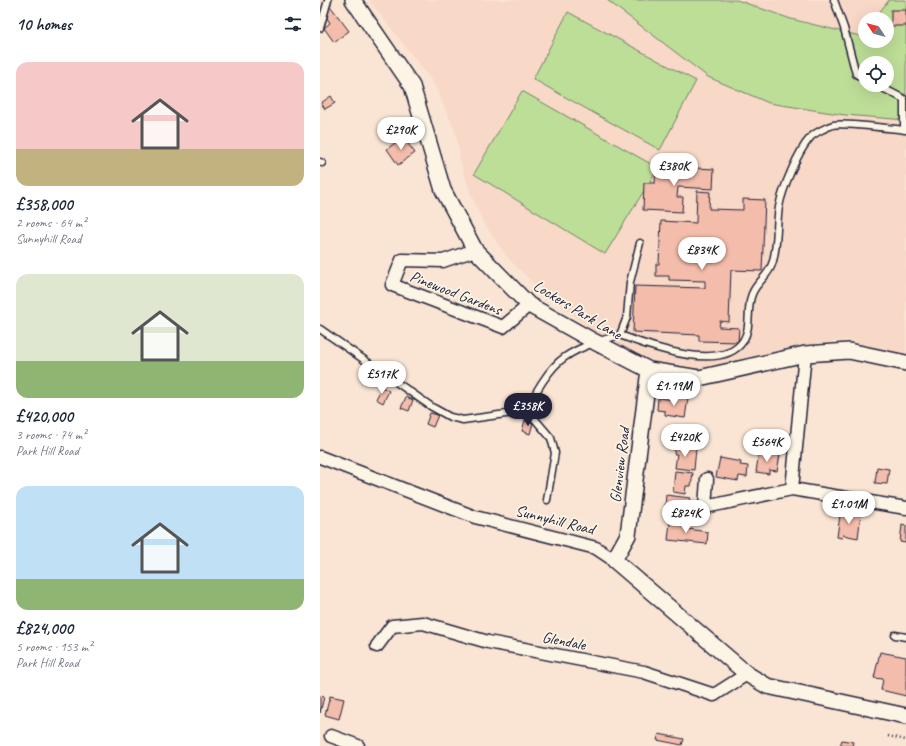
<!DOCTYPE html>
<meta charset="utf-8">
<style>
:root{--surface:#fff;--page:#f2f2f3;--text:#1f2937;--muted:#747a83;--accent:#22223b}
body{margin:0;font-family:Caveat,sans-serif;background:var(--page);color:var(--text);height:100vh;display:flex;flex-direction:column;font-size:15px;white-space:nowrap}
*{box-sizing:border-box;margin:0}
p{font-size:13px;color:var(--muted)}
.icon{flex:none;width:22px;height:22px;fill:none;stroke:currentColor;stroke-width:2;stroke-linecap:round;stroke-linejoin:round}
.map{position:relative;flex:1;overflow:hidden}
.sheet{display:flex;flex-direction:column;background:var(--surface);width:320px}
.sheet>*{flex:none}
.needle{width:26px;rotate:306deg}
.fabs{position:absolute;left:538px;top:12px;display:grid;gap:8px}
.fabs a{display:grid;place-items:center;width:36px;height:36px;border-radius:50%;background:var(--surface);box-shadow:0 4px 16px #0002;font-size:20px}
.price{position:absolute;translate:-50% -34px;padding:0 9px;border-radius:14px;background:#fff;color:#222;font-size:13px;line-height:26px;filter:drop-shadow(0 1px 2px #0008)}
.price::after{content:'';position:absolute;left:50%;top:24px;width:12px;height:9px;margin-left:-6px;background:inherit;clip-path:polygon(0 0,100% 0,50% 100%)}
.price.active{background:var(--accent);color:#fff}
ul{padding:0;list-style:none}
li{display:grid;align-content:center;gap:8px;height:212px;padding:0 16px}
li span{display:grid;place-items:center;height:124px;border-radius:12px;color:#555}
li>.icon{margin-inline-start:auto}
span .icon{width:72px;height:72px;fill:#fffc;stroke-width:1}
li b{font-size:17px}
h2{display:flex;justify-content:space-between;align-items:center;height:48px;padding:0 16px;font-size:17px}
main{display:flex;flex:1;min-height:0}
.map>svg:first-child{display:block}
</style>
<main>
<section class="sheet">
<h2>10 homes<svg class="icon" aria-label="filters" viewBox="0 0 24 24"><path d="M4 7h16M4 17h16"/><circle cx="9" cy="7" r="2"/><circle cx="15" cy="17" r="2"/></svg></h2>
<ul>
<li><span style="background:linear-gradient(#f6c9c9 70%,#c2b280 0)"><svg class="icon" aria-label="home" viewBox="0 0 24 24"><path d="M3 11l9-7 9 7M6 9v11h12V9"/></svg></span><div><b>£358,000</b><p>2 rooms · 64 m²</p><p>Sunnyhill Road</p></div></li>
<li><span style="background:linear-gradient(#dfe7d0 70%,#8fb573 0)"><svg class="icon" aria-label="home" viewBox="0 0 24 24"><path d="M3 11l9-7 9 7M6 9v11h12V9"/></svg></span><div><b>£420,000</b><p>3 rooms · 74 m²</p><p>Park Hill Road</p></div></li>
<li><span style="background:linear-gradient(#bfe0f5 75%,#8fb573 0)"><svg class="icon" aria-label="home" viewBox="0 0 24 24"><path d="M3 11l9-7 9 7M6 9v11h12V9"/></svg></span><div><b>£824,000</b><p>5 rooms · 153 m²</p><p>Park Hill Road</p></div></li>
</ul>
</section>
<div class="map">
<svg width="586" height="746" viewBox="0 0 586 746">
<rect width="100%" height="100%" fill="#fae4d3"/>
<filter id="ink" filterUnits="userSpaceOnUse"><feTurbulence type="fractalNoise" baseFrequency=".025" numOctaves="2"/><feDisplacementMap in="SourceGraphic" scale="8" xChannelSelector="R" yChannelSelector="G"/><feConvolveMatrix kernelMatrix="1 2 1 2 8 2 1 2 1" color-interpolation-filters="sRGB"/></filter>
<g filter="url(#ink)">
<path fill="#f8d8c7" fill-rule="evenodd" d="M49 0H586V357L526 340 498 343 412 365 381 370 359 368 299 352 210 280 188 258 163 222 150 192 141 163 135 130 113 82ZM545 19H567V41H545ZM545 63H567V85H545Z"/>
<path fill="#bdde97" stroke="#708069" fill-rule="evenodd" d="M287 0H417L471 19 540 36 545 30V41H567V19H554L569 0H586V120L525 115 449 103 388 77ZM545 63H567V85H545Z
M248 12 376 81 340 150 213 79Z
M202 91 338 168 285 254 154 174Z"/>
<path fill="#f4bcaa" stroke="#22223b" d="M11 7 29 31 14 42 4 28 10 23 7 18 9 9Z
M571 10H586V26H571Z
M11 96 15 103 5 109 1 103Z
M83 137 95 153 78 165 67 149Z
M336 166 394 169 393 189 358 187 357 197H363L362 212 323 210 324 183H335Z
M377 191 390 192 389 209 423 210V199L445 200 442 271 411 270 409 322 400 321 399 327 419 328 418 342 379 341V335L313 332 315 286 385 288V281L349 280V276H336V264H339L341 221 376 223Z
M62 387 69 391 63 403 56 399Z
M355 396 368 398 365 418 345 415V411L337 410 338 398 355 400Z
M86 397 93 400 89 411 81 408Z
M110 413 118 415 113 427 106 424Z
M205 420 213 423 210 434 202 431Z
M355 446 376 448 374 470 355 468 357 454H354Z
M439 452 460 455 457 471 449 470V474L436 472Z
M400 458 421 462 420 465 428 466 427 477 419 476 418 481 396 477Z
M557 467 569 469 567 484 555 483Z
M355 471 373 473 371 486H366L365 494 353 492Z
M346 495 370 498 368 509H365L364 519 344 517Z
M530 512 541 513 538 538 523 535 522 538 517 537 520 515 529 516Z
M350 522 369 524 368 529 388 532 387 544 348 540Z
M582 525 586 526V543L580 542Z
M560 652 586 657V696L561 690 563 679 554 678Z
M0 696 4 697 0 713Z
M10 696 24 699 19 719 5 715Z
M339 734 364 739 362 745 337 740Z
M522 740 533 742 532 746H520Z"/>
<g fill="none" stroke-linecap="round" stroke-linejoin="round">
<g stroke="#22223b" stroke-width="9">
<path id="service" d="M514 0 524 28 536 74 545 79
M0 28 8 0
M557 85 584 99V130
M0 162 2 163
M0 329 112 407 130 417 143 420 208 411
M300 335C328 346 402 373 423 341 432 327 426 308 432 294 437 281 448 277 452 264 458 247 456 225 459 207 462 190 478 151 490 138 494 133 507 127 513 125 522 122 573 129 586 130
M227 500 235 453 231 438 208 411C213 394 230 367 245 357 261 346 282 340 300 335L307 317 310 282 320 243
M575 635 586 637"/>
</g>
<g stroke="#22223b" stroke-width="15">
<path id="minor" d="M155 250 123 261 82 260 72 285 183 327 209 305
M0 457 155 517 276 548 294 560
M387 479 385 507 472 489 586 508
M472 489 485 354
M57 646 72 626 103 623 168 642 324 672 394 695 427 674
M11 736 38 746"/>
</g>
<g stroke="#22223b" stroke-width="18">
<path id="tertiary" d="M33 0 92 86 123 190 155 250 209 305 275 342 329 370 379 378 485 354 529 351 586 363
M329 370 308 535 294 560 427 674 447 686 586 716"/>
</g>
<path stroke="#22223b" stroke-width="2.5" stroke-dasharray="1 3" stroke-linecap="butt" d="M568 736 586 740"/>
<use href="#service" stroke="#fcf5e5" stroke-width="6"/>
<use href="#minor" stroke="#fcf5e5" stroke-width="12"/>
<use href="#tertiary" stroke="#fcf5e5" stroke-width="15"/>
</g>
</g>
<g text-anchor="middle" stroke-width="3.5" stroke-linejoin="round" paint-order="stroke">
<g font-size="16" fill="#22223b" stroke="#fcf5e5">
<text transform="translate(136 292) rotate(21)" y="6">Pinewood Gardens</text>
<text transform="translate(258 309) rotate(31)" y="6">Lockers Park Lane</text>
<text transform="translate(299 465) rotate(-83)" y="6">Glenview Road</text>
<text transform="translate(235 519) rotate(14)" y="6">Sunnyhill Road</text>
<text transform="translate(244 640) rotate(11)" y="6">Glendale</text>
</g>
</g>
</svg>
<div class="fabs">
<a><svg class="needle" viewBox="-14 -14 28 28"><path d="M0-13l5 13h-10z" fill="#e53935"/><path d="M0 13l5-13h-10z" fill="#747a83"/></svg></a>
<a><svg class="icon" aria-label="locate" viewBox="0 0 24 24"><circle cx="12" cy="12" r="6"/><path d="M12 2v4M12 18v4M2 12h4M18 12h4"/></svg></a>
</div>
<b class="price" style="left:81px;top:151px">£290K</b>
<b class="price" style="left:354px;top:187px">£380K</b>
<b class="price" style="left:382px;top:271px">£834K</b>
<b class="price" style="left:62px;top:395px">£517K</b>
<b class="price" style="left:354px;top:407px">£1.19M</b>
<b class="price active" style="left:208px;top:427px">£358K</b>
<b class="price" style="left:365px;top:458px">£420K</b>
<b class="price" style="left:447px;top:463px">£564K</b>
<b class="price" style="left:529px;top:525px">£1.01M</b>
<b class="price" style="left:366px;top:534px">£824K</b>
</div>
</main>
